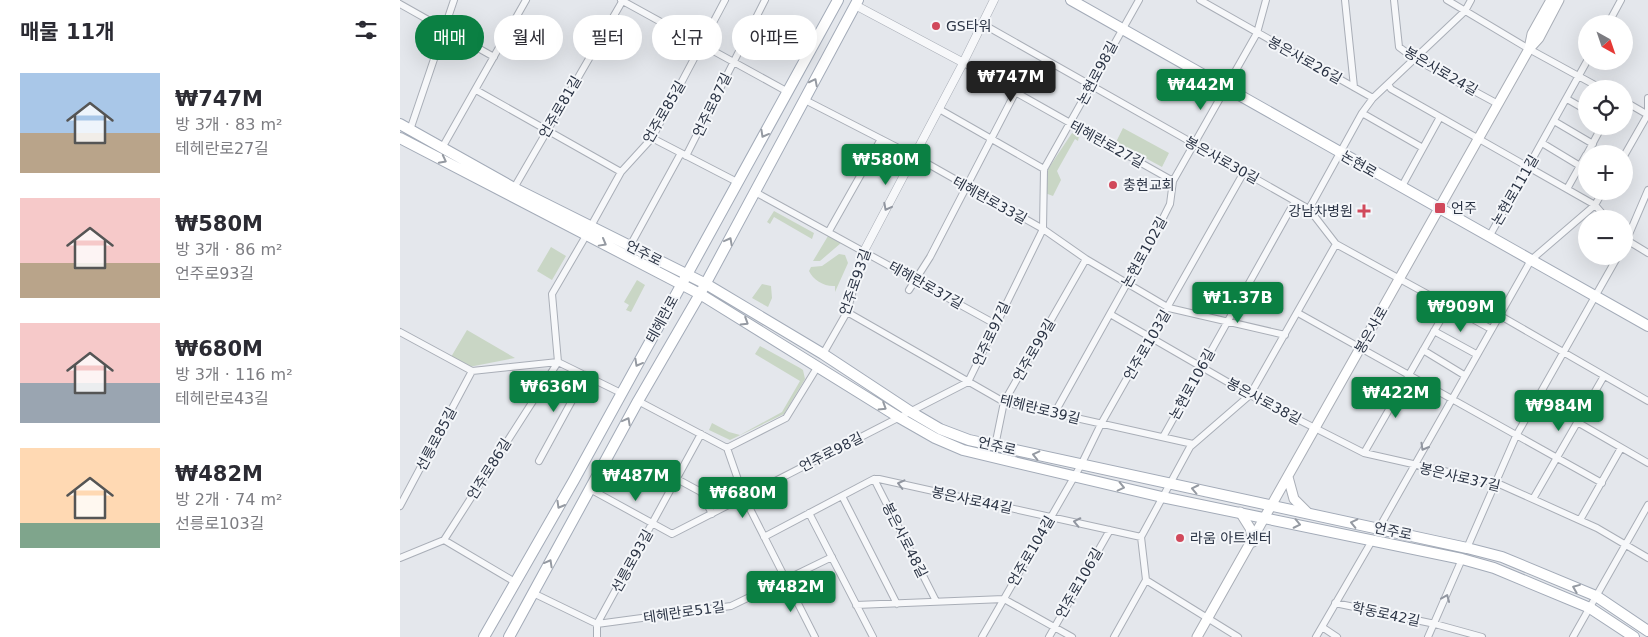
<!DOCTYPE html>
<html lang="ko">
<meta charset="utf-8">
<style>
:root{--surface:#fff;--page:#f2f2f3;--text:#2b2b33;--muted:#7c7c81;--accent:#0b8043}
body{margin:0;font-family:"DejaVu Sans","Noto Sans KR",sans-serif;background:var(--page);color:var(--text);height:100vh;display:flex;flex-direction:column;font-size:19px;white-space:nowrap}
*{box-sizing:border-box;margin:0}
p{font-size:16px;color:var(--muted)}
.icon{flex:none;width:28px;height:28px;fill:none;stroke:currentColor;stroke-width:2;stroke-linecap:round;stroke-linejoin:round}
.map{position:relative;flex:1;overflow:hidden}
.details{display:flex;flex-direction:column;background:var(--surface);width:400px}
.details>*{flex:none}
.hud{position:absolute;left:15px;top:15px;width:475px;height:45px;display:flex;gap:10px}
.needle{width:32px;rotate:140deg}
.fabs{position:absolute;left:1178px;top:15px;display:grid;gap:10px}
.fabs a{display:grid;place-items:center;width:55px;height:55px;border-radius:50%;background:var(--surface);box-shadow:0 5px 20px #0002;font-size:25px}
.price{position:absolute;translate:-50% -42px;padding:0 11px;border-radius:5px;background:var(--accent);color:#fff;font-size:16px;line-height:32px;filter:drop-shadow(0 1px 2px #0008)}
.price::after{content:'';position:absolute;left:50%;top:30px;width:15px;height:11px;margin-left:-8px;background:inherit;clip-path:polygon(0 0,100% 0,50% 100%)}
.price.active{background:#222;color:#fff}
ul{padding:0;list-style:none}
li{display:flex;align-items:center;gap:15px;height:125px;padding:0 20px}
li span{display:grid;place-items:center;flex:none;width:140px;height:100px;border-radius:0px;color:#555}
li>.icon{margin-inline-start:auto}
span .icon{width:60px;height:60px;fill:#fffc;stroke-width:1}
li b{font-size:21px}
h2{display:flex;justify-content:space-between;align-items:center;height:60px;padding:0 20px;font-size:21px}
.pill{padding:0 18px;border-radius:22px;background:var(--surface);box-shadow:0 5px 20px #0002;font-size:18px;line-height:45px}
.pill.active{background:var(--accent);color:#fff}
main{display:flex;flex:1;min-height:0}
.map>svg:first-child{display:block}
</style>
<main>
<section class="details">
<h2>매물 11개<svg class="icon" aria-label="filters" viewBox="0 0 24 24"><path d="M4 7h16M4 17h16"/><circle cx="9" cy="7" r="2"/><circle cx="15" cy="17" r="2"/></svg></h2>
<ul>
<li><span style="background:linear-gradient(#a9c7e8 60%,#b9a48a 0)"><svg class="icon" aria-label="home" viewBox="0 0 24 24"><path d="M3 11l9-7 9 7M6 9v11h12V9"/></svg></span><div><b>₩747M</b><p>방 3개 · 83 m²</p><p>테헤란로27길</p></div></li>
<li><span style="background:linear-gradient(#f6c9c9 65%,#b9a48a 0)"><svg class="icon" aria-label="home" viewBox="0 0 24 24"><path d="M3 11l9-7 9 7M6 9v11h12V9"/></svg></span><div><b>₩580M</b><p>방 3개 · 86 m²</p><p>언주로93길</p></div></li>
<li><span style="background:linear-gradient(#f6c9c9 60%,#9aa5b1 0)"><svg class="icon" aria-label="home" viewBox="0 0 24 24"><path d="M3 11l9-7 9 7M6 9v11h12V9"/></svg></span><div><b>₩680M</b><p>방 3개 · 116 m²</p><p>테헤란로43길</p></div></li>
<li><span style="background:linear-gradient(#ffd9b3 75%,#7fa58c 0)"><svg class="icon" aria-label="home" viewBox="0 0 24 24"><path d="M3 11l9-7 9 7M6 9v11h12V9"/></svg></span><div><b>₩482M</b><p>방 2개 · 74 m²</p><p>선릉로103길</p></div></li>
</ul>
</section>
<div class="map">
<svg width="1248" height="637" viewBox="0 0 1248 637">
<rect width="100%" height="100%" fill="#e4e7ec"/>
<path fill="#c9d6c5" d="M723 128 769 153 762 167 716 142Z
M672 133 679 136 678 141 675 139 657 171 661 180 653 196 645 193 648 169Z
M374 211 414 233 412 239 374 217 370 224 367 222Z
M428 236 441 243 420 261H413Z
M151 247 166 256 152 280 137 271Z
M439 254 445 255 448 263 435 292V286C425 287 413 280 409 271L411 267 422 266Z
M237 280 245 285 231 312 226 310 229 305 224 302Z
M362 284 371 286 372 298 368 307 352 298Z
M67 330 115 358 69 367 51 357Z
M360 346 400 368 403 370 405 379 384 414 330 440 309 430 312 423 329 432 340 435 382 412 400 381 355 354Z"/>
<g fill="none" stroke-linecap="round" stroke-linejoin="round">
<g stroke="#a9aeb7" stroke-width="8">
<path id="minor" d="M221 0 388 92
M800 0 973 98
M945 0 954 87
M994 0 999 47 1015 59 1098 104
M1047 0 1129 49 1202 89
M0 4 94 57
M581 23 909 209 936 244 1091 329
M1208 24 1221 0
M562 62 773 181
M988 84 991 89 1195 205 1207 219
M76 90 221 172
M1167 99 1186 110
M405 100 514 156 643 229 686 259 769 308 885 335
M1224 101 1248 115
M539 109 644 169
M962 113 1023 148
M1154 121 1193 144
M10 130 54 0
M252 138 339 183
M1142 143 1180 166
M42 148 126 0
M1187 154 1202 126
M286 156 365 0
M1224 156 1248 114V98
M114 188 223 0
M1001 188 1040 117
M1167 189 1186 155
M355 192 597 325
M909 209 962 113 973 98 1065 11 1071 0
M191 226 221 172 252 138 325 0
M429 231 481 139
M1089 237 1187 61
M1225 239 1248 253
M230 246 281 153
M1224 246 1248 190
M509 290 530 257 615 93
M447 312 604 402 793 444
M898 313 1202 483
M710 314 850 395 964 453 1097 483 1197 528 1248 558
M1099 315 1248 401
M1034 331 1076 354
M0 332 72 371
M1023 350 1064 375
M423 354 447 312 464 251
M72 371 158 362 221 393
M238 401 327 448 344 497 415 637
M654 414 759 226 770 204 773 181 857 33 866 0
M1177 422 1248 463
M763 437 895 201
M595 446 604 402 686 259
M327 448 386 418 418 366
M964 453 1048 307
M139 461 186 375
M277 479 301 492 312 514
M474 479 536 601
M190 489 272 534 568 382 643 229 644 169 739 0
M442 496 497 604
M1133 499 1204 376
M0 506 72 371
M409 513 473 637
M1180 520 1221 448
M979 528 1131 260 1195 205 1203 191
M364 537 474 479H479L741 537
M44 540 158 362 152 294 187 234
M1067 548 1116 436 1218 256
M0 558 44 540 115 582
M746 580 838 637
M133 593 197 624 331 606 432 557
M935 603 1035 624 1082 637
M456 605 604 599 672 637
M922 627 937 637
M197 637V624L301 434
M582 637 681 465 701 424 844 172
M649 637 710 530
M714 637 746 580 741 537 790 447 850 395 936 244
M916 637 973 539
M1028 637 1062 559
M1173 637 1248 505"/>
</g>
<g stroke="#a9aeb7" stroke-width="9">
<path id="tertiary" d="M455 5 562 62
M464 251 561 67 594 0"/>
</g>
<g stroke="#a9aeb7" stroke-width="11">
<path id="secondary" d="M1129 49 1132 34 1151 0
M888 477 894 499 907 512
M840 512 850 528 853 542
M797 637 1129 49 1139 38 1159 0"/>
</g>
<g stroke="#a3abb8" stroke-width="12">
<path id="primary" d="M671 0 1248 326
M0 124 114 188 306 284 423 354 511 412 540 429 569 440 1067 548 1102 557 1196 596 1248 631
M0 138 300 294 500 418 535 438 563 450 762 497 1062 559 1094 568 1190 608 1234 637
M84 637 174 480 438 0
M109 637 238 401 300 294 458 0"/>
</g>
<use href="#minor" stroke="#f7f8fa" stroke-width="6"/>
<use href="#tertiary" stroke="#f7f8fa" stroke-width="8"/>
<use href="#secondary" stroke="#fff" stroke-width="9"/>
<use href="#primary" stroke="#fff" stroke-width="10"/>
</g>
<defs><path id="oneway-chevron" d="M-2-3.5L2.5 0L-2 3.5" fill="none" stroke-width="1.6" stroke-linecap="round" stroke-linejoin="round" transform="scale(1.25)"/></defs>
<g stroke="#959aa2">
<use href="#oneway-chevron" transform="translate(414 82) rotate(-63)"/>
<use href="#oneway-chevron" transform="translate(364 134) rotate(119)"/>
<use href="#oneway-chevron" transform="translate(43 160) rotate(27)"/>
<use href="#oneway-chevron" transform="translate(329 241) rotate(-62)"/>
<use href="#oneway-chevron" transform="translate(203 243) rotate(29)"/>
<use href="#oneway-chevron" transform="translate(345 322) rotate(32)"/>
<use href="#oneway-chevron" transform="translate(238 363) rotate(119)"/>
<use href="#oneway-chevron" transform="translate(483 407) rotate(32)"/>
<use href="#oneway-chevron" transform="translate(227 421) rotate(-62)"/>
<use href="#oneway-chevron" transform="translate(636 455) rotate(-167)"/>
<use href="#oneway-chevron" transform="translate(721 487) rotate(13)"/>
<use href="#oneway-chevron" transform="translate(795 489) rotate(-168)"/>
<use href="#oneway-chevron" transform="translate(160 505) rotate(120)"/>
<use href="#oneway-chevron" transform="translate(954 523) rotate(-167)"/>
<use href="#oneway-chevron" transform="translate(897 524) rotate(12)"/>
<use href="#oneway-chevron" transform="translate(149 563) rotate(-61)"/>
<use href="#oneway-chevron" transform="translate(1176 588) rotate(-158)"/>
</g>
<g stroke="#9196a0">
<use href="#oneway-chevron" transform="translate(487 207) rotate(118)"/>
<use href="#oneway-chevron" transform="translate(1024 447) rotate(120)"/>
<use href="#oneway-chevron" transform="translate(501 484) rotate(-166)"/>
<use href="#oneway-chevron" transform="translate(677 522) rotate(-168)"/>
<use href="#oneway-chevron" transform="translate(1046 598) rotate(-67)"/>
</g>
<g fill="#d1495b" stroke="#f4f6f9" stroke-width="2">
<circle cx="536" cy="26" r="5"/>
<circle cx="713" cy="185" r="5"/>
<rect x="1034" y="202" width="12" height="12" rx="2.5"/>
<path d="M961.5 203.5h5v5h5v5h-5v5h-5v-5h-5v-5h5z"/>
<circle cx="780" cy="538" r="5"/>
</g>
<g text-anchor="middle" stroke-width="4" stroke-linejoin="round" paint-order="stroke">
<g font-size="14" fill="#2b3445" stroke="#f4f6f9" text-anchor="start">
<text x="546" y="31">GS타워</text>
<text x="723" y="190">충현교회</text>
<text x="1051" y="213">언주</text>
<text x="953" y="216" text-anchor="end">강남차병원</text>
<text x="790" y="543">라움 아트센터</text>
</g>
<g font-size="14" fill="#2b3445" stroke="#f4f6f9">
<text transform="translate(905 60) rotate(29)" y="5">봉은사로26길</text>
<text transform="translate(1041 71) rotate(30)" y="5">봉은사로24길</text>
<text transform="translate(697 73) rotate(-62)" y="5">논현로98길</text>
<text transform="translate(312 105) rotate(-64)" y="5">언주로87길</text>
<text transform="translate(160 107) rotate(-60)" y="5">언주로81길</text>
<text transform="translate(264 112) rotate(-60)" y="5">언주로85길</text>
<text transform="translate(707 144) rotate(29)" y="5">테헤란로27길</text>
<text transform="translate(822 160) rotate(29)" y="5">봉은사로30길</text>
<text transform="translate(959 164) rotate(30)" y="5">논현로</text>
<text transform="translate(1115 190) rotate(-60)" y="5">논현로111길</text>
<text transform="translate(590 200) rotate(29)" y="5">테헤란로33길</text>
<text transform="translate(744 252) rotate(-61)" y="5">논현로102길</text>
<text transform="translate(244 253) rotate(27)" y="5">언주로</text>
<text transform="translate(455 282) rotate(-71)" y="5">언주로93길</text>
<text transform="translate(526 285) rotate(29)" y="5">테헤란로37길</text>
<text transform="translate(262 319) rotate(-61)" y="5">테헤란로</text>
<text transform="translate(971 330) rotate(-60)" y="5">봉은사로</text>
<text transform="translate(591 334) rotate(-65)" y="5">언주로97길</text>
<text transform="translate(747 345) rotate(-60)" y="5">언주로103길</text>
<text transform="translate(634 350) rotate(-60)" y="5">언주로99길</text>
<text transform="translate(792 384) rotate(-61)" y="5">논현로106길</text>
<text transform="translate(864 401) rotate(28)" y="5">봉은사로38길</text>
<text transform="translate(640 409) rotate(14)" y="5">테헤란로39길</text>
<text transform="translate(36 439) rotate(-62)" y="5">선릉로85길</text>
<text transform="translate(597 446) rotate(13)" y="5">언주로</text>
<text transform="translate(431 452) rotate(-27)" y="5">언주로98길</text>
<text transform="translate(89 469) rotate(-58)" y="5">언주로86길</text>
<text transform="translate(1060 477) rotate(13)" y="5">봉은사로37길</text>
<text transform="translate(572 500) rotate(12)" y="5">봉은사로44길</text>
<text transform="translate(993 531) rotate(12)" y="5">언주로</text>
<text transform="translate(505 540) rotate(63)" y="5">봉은사로48길</text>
<text transform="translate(631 551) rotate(-60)" y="5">언주로104길</text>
<text transform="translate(232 561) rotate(-61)" y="5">선릉로93길</text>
<text transform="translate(679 583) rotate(-60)" y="5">언주로106길</text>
<text transform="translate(284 612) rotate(-8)" y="5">테헤란로51길</text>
<text transform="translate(986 614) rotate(12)" y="5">학동로42길</text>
</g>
</g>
</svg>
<div class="fabs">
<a><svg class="needle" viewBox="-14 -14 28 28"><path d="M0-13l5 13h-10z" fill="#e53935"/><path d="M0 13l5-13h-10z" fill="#7c7c81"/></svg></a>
<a><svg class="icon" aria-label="locate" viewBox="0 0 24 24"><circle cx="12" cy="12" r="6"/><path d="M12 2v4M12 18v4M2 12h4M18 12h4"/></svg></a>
<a>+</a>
<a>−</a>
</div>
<b class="price active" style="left:611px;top:103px">₩747M</b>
<b class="price" style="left:801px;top:111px">₩442M</b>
<b class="price" style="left:486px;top:186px">₩580M</b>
<b class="price" style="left:838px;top:324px">₩1.37B</b>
<b class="price" style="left:1061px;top:333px">₩909M</b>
<b class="price" style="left:154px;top:413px">₩636M</b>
<b class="price" style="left:996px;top:419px">₩422M</b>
<b class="price" style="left:1159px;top:432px">₩984M</b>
<b class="price" style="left:236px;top:502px">₩487M</b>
<b class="price" style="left:343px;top:519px">₩680M</b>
<b class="price" style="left:391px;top:613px">₩482M</b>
<div class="hud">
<a class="pill active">매매</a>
<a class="pill">월세</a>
<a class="pill">필터</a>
<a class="pill">신규</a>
<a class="pill">아파트</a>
</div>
</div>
</main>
